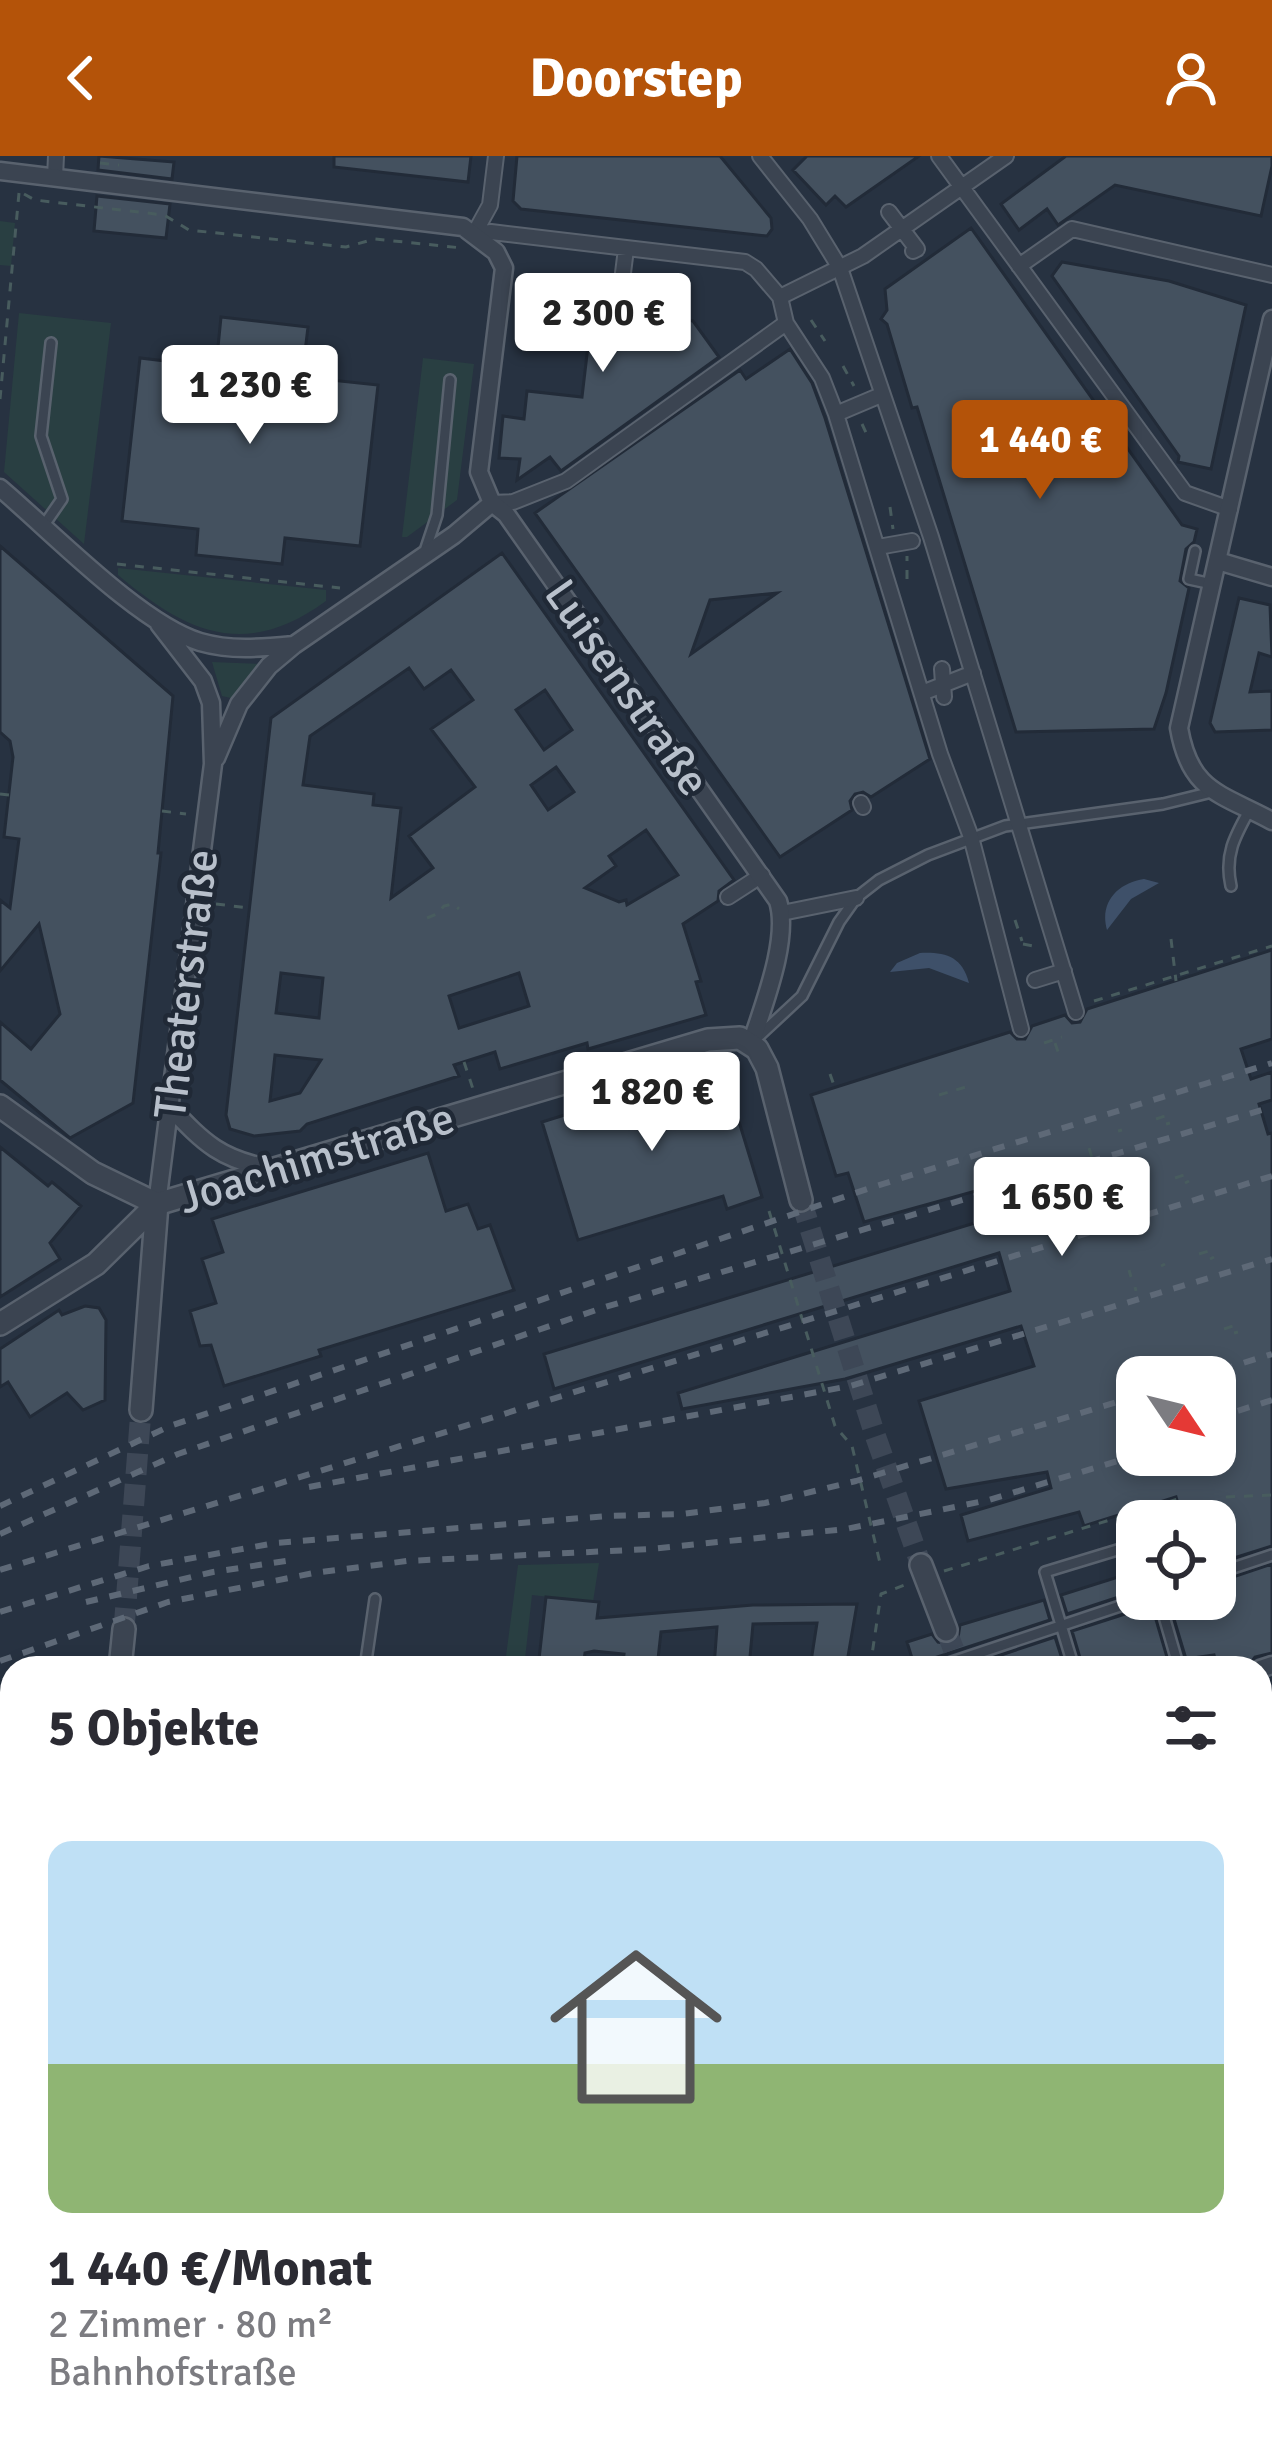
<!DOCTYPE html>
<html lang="de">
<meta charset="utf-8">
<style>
:root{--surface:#fff;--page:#f2f2f3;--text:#2b2b33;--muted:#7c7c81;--line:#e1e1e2;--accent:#b45309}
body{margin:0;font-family:Signika,sans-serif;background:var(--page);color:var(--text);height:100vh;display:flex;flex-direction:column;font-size:45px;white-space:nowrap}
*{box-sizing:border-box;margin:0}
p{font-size:39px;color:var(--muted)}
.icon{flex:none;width:66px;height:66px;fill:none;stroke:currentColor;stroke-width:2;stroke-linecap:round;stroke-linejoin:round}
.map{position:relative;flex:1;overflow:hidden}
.side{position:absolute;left:0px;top:1500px;width:1272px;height:807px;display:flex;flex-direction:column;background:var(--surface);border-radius:36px 36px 0 0;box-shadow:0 6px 18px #0003}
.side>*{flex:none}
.needle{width:78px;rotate:125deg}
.fabs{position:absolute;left:1116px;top:1200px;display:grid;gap:24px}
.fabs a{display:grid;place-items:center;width:120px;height:120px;border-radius:24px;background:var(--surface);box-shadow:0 6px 18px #0003;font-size:60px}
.price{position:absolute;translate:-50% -102px;padding:0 27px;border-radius:12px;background:#fff;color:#222;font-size:39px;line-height:78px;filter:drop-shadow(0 3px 6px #0008)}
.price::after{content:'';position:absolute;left:50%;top:72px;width:36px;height:27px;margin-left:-18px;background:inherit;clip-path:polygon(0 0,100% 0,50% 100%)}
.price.selected{background:var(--accent);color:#fff}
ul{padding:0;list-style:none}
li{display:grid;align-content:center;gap:24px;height:636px;padding:0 48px}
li+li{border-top:3px solid var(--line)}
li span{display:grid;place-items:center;height:372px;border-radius:24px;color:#555}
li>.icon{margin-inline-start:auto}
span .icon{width:216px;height:216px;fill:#fffc;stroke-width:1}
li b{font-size:51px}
h2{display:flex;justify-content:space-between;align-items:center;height:144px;padding:0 48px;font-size:51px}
header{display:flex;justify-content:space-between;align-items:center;height:156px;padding:0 48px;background:var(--accent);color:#fff;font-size:54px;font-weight:700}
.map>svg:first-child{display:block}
</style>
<header><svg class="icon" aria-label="back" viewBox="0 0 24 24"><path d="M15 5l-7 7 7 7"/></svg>Doorstep<svg class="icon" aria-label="person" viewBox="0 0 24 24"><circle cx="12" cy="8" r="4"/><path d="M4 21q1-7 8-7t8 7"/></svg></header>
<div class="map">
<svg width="1272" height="2306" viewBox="0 0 1272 2306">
<rect width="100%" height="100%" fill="#273241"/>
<path fill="#293f42" d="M0 65 15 67 11 110 0 109Z
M19 157 111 167 84 388 4 316Z
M423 202 474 208 457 344 407 381H402Z
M118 412 326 434V445C245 504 187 477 118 419Z
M212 506 261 508 231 542 222 540Z
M599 1407 593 1446 532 1439 525 1503 506 1500 518 1409Z"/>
<path fill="#3e5069" d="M1144 723 1159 727 1131 743 1107 774C1099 746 1118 727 1144 723Z
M920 797C945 796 962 800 969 827L929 812 890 816 897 807Z"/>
<path fill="#44515f" stroke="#222b38" stroke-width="3" fill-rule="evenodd" d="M99 0 174 6 172 23 98 14Z
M334 0H471L468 26 334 11Z
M517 0H720L771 62 772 73 767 80 521 53 513 45Z
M807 0H919L846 51 835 40 826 49 793 14Z
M1066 0H1272V10L1261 60 1115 29 1058 69 1047 53 1019 74 1001 48Z
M97 40 170 48 166 82 94 75Z
M971 72 1182 369 1197 373 1194 386 1186 393 1180 425 1189 432 1166 537 1154 573 1016 576 917 251 912 252 887 168 881 163 887 154 885 133Z
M1062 106 1169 125 1246 149 1211 313 1178 306 1179 300 1052 120Z
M543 127 636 138 634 158 693 165 719 201 561 315 550 301 517 324 520 303 499 302 503 260 524 263 527 235 582 241 590 173 539 167Z
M221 161 308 171 302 221 378 229 360 390 285 382 282 408 196 399 198 373 122 365 140 202 216 211Z
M790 193 812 227 825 262 930 603 871 641 863 636 855 638 850 645 852 654 780 701 535 357 740 214 746 223ZM777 437 691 498 710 444Z
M0 390 173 540 158 697H161L133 947 70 982 0 924V866L31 893 60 858 39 768 0 815V744L10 752 19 683 4 681 13 601 10 585 0 576Z
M502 397 734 724 719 735 718 745 683 768 701 825 696 826 706 859 588 893 587 887 500 913 495 896 454 909 459 920 307 968 300 975 254 980 230 973 226 959 271 562ZM409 512 424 533 451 514 473 544 431 573 475 631 409 680 433 712 391 742 401 652 373 649 374 638 303 629 310 580ZM545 534 572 574 544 594 516 554ZM556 611 574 636 548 654 531 629ZM646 674 678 719 627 749 626 744 619 746 585 732 616 710 609 700ZM281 817 323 822 319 862 276 857ZM519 817 529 850 459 872 449 840ZM275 899 321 904 300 937 270 945Z
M1239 442 1270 449 1272 501 1259 497 1250 536 1272 535V574L1215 576 1210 567Z
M1272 794V883L1241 893 1251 923 1272 916V944L1259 948 1268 978 1272 977V1390L1215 1408V1365H1183L1176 1341 1084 1370 1079 1356 968 1385 961 1359 1051 1332 1047 1316 946 1333 919 1245 1034 1210 1021 1170 845 1223 682 1253 678 1237 1010 1135 999 1097 554 1233 544 1198 988 1063 979 1034 864 1066 848 1017 836 1020 811 939 1010 876 1017 883H1025L1032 870 1065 859 1072 867 1080 866 1087 853ZM1137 1221H1215V1299H1137Z
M722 910 762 1041 727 1053 723 1040 578 1084 542 966Z
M0 991 48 1030 52 1026 81 1050 50 1087 60 1103 0 1141Z
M428 997 446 1055 468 1048 478 1073 490 1069 514 1134 319 1194 321 1200 224 1230 211 1189 200 1190 190 1155 216 1147 202 1103 223 1096 212 1063Z
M85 1150 99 1152 106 1164 105 1244 83 1254 67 1237 30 1261 8 1226 0 1231V1193L59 1154 62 1159Z
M1272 1408V1497L1255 1501 1247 1512H1229L1228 1507 1217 1510 1214 1499 1186 1503 1168 1443H1215V1427Z
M1137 1415V1435L1067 1458 1061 1439Z
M546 1441 599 1446 597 1462 753 1449 857 1448 846 1512H810L817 1467 753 1468 749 1512H714L717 1471 661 1476 657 1512H622L624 1498 594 1495 585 1497 583 1512H538Z
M1150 1443 1169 1508 1157 1512H1083L1072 1475 1144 1452Z
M1044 1444 1050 1464 931 1503 925 1512H915L907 1486 932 1478 938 1486 950 1488 958 1482 960 1469Z
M1055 1481 1065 1512H962Z"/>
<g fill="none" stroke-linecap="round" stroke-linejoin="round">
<path stroke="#3d4756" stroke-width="21" stroke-dasharray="21 10" stroke-linecap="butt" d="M801 1044 874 1276 921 1409
M124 1473 141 1254
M946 1474 961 1512"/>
<g stroke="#59626e" stroke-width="14">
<path id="service" d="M44 369 62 343 41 280 51 187
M426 392 437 359 450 224
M1195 395 1189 423 1212 428
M1231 730C1224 699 1235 680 1250 653
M758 881 802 840 839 766 856 742 879 724 928 699 1005 670 1163 648 1216 635
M1215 1418 1272 1399
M1159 1443 1179 1512
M365 1512 375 1443
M934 1512 1141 1443
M1074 1512 1045 1416 1137 1388
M1260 1935 1272 1926
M1260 2203 1272 2218"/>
</g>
<g stroke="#59626e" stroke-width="18">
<path id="pedestrian" d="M760 0 810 63 840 112 931 381 1076 856
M939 0 1185 337 1230 353
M55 21 56 0
M889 56 917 93 913 95
M474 78 491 76 745 106 756 113 780 141 786 167 822 222 836 258 940 598 971 681 1021 873
M474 78 490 49 496 0
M1019 110 1072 73 1272 119
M622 125 626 93
M780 141 863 100 1006 0
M836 258 881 239
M492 347 513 346 566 325 786 167
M878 391 912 385
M942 513 944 541
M922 537 973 517
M861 647 863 651
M728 741 762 719
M782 757 856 742
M1035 824 1064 815"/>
</g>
<g stroke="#59626e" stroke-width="21">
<path id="minor" d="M0 15 463 71 496 96 504 112 479 316 492 347 506 358 778 745C790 783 763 850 751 888
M1272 163 1179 572C1190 636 1220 637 1272 665
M0 332C51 375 140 468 200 486 231 495 261 492 293 489
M1218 405 1272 421
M216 602 239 548 269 510 294 489 454 379 492 347
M169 950C205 988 221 1004 273 1013
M157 1048 213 608 211 547 203 525 159 468
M1260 1513 1272 1509
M0 1834 12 1835
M772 2295V2306
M277 2306 278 2295
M508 2306 509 2295"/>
</g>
<g stroke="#59626e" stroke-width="26">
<path id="tertiary" d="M0 950 93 1017 157 1048
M0 1168 96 1108 157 1048 708 884 740 882 757 893 767 912 801 1044
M141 1254 157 1048
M921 1409 946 1474
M120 1512 124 1473
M27 2306 28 2295"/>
</g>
<g stroke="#59626e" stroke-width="28">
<path id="secondary" d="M1260 1980 1272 1971
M1260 2014 1272 2005
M1260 2046 1272 2037
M1260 2087 1272 2078
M820 2306 840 2295
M883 2306 902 2295
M927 2306 943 2295
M977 2306 993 2295"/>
</g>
<path stroke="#485c5e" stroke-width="3" stroke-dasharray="9 9" stroke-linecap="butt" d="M100 7 119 9
M24 38 35 44 164 59 189 74 346 91 375 83 462 92
M811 164 825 185
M843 210 854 230
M0 243 19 37
M862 268 868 281
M890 351 893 373
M117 408 340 432
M907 423V400
M0 638 9 639
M162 655 186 658
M216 748 249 752
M427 762 437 758 444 750 453 748 459 753
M1015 764 1022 785
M1171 783 1176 825
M1023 788 1039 791
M1094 845 1272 790
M1044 887 1062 881
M1055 887 1061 904
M464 906 473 933
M830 918 835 932
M939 939 969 930
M1156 963 1168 959
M1166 968 1170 967
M1118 975 1122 974
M1089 992 1092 1002
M1175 1022 1187 1018
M1185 1027 1189 1025
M1137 1034 1141 1033
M769 1055 835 1270 852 1290 880 1407
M1199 1098 1212 1094
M1210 1103 1214 1101
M1161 1110 1165 1108
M1129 1114 1131 1121
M1135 1131 1136 1135
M1224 1173 1236 1169
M1234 1177 1238 1176
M1226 1341 1272 1339
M944 1415 1178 1343
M870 1512 881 1438 907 1428
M1260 2119 1272 2110
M0 2290 10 2291
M51 2295 145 2306
M739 2306 741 2295
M1057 2306 1071 2295"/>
<use href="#service" stroke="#3b4451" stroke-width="9"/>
<use href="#pedestrian" stroke="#3b4451" stroke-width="14"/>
<use href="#minor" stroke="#3b4451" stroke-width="16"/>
<use href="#tertiary" stroke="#3b4451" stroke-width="21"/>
<use href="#secondary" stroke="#4a5463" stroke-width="24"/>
<path stroke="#5e6977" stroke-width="6" stroke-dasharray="12 12" stroke-linecap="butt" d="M1198 1221 1272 1198
M1215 1262 1272 1244
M309 1331 850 1230 1272 1103
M0 1350 170 1270 873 1031 1272 907
M0 1378 178 1298 602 1152 1272 951
M0 1414 1272 1020
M86 1446 213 1416 292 1404
M0 1456 149 1410 275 1387 607 1360 682 1358 765 1347 856 1325 1137 1240
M0 1505 168 1446 314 1417 407 1405 650 1393 846 1373 989 1344 1137 1299"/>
</g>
<g text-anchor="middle" stroke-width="9" stroke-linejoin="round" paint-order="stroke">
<g font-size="45" fill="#b8c0cb" stroke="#202936">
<text transform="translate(628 531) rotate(55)" y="16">Luisenstraße</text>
<text transform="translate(185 828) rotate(-83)" y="16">Theaterstraße</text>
<text transform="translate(316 1001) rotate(-17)" y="16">Joachimstraße</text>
</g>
</g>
</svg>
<div class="fabs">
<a><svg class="needle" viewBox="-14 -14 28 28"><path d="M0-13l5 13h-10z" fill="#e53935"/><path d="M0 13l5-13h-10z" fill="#7c7c81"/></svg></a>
<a><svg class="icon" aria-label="locate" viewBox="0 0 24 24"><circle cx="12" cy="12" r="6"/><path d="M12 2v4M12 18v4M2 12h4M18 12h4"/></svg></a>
</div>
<b class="price" style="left:603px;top:219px">2 300 €</b>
<b class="price" style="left:250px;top:291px">1 230 €</b>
<b class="price selected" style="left:1040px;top:346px">1 440 €</b>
<b class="price" style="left:652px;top:998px">1 820 €</b>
<b class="price" style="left:1062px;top:1103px">1 650 €</b>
<section class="side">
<h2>5 Objekte<svg class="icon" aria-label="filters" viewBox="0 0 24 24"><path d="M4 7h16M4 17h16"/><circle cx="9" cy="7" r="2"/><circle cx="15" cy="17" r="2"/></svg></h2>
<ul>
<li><span style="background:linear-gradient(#bfe0f5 60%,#8fb573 0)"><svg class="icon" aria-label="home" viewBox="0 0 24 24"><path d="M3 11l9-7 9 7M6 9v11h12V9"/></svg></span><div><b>1 440 €/Monat</b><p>2 Zimmer · 80 m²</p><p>Bahnhofstraße</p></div></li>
</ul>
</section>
</div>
